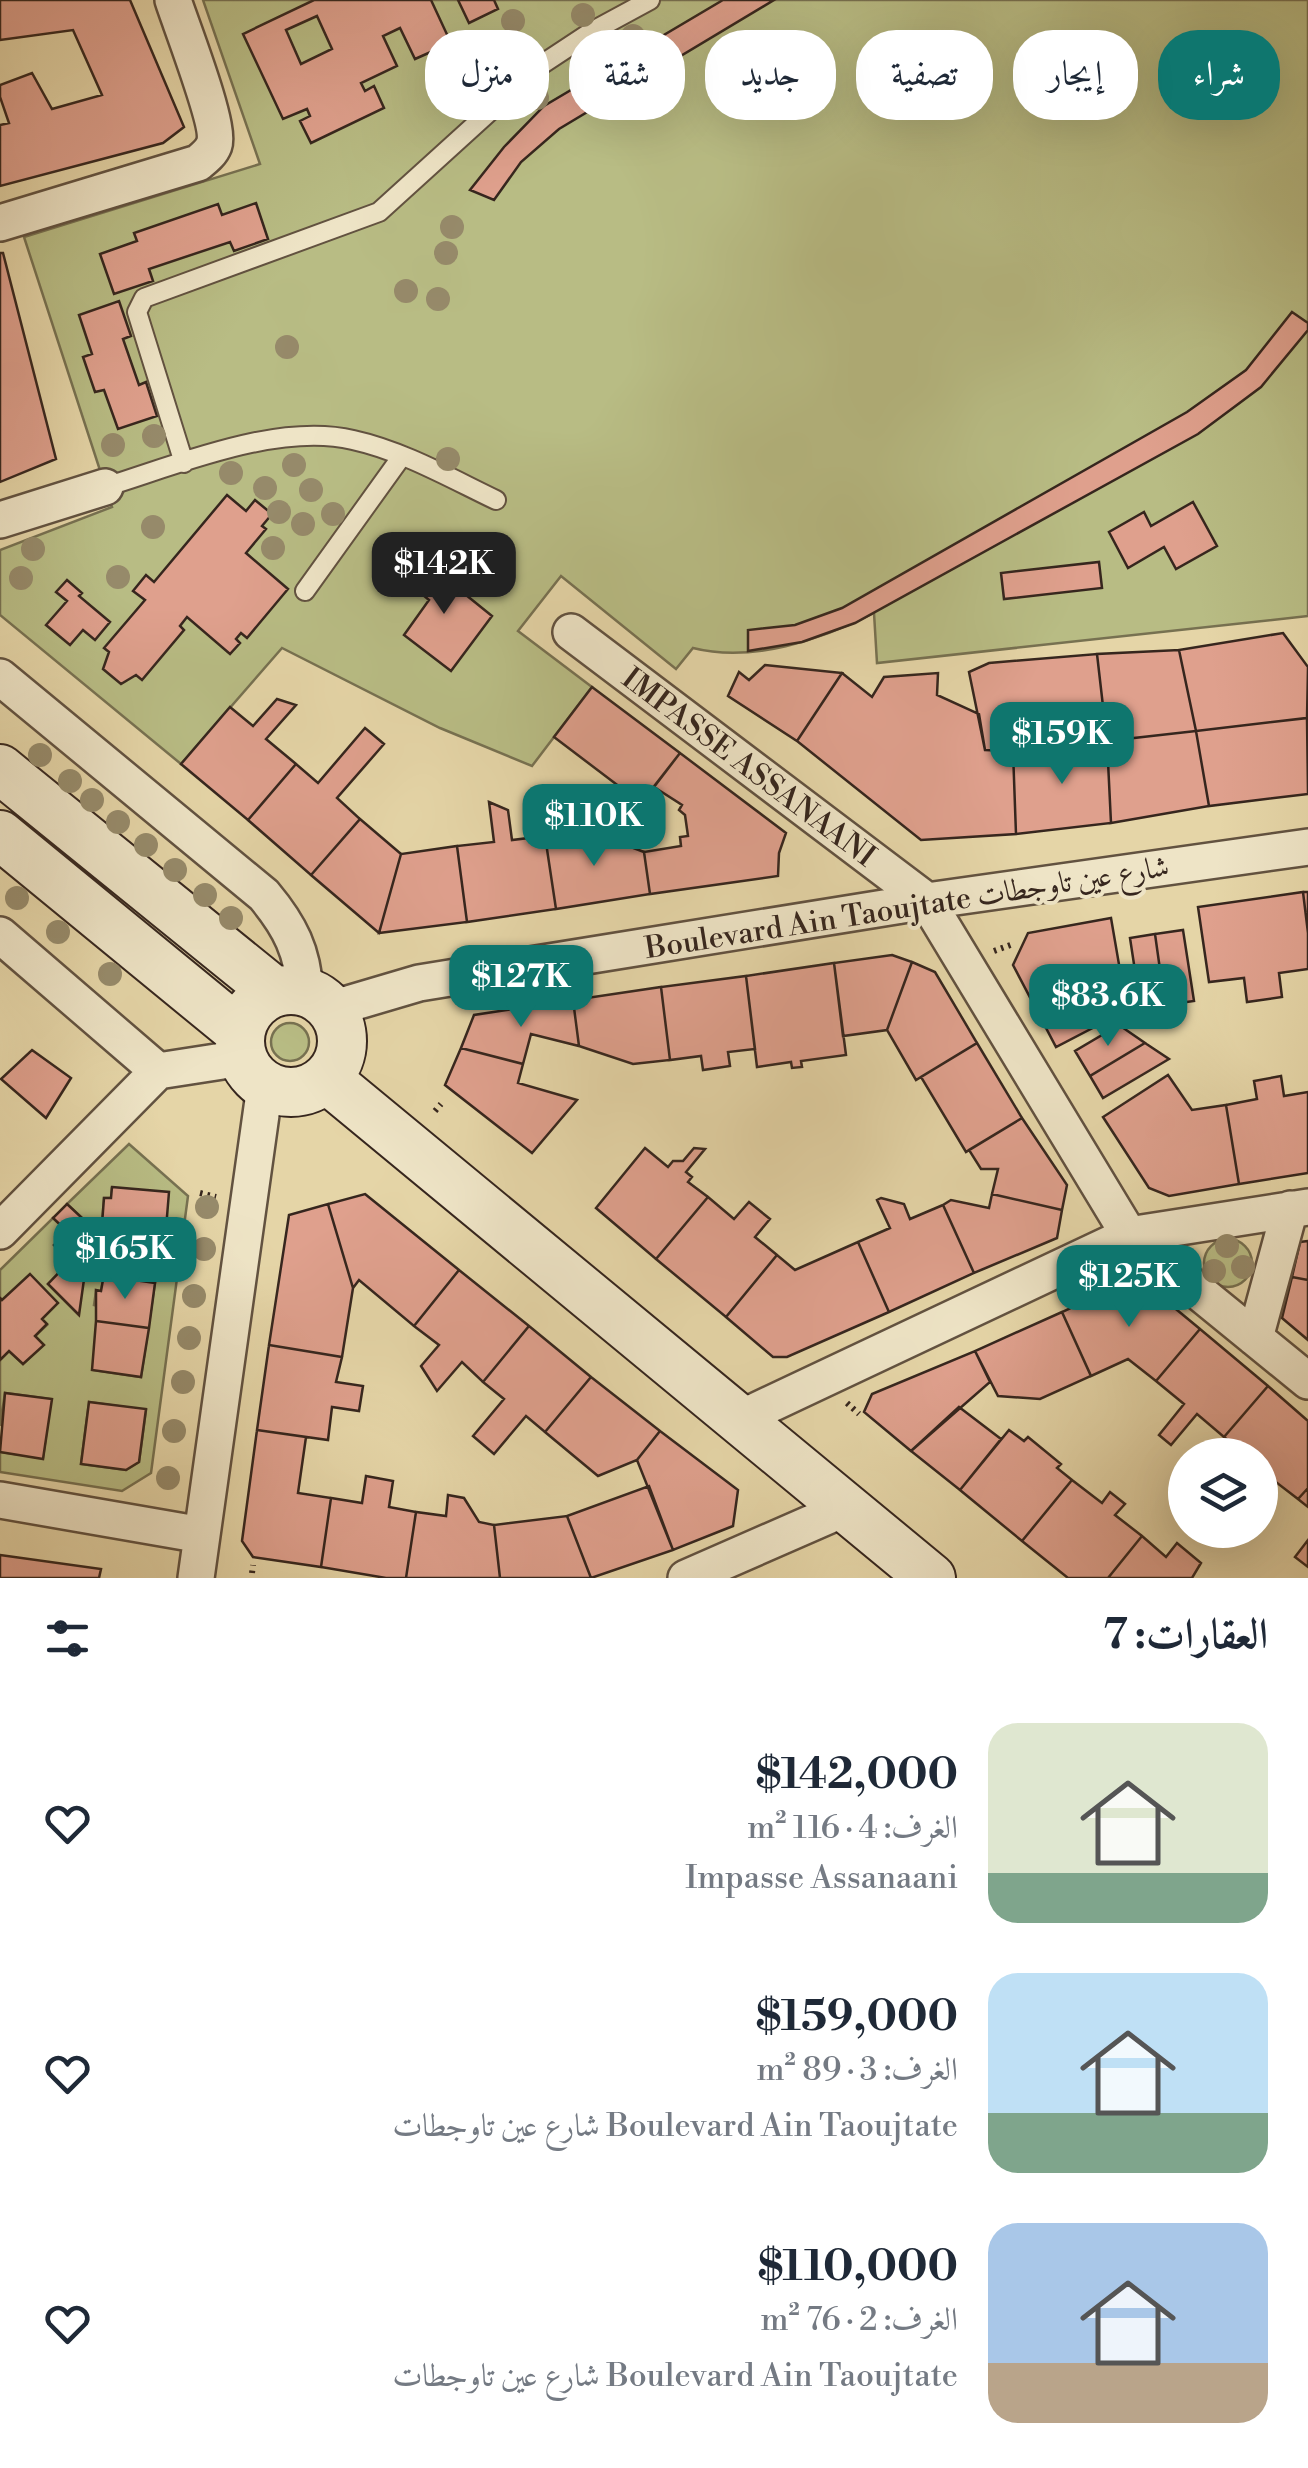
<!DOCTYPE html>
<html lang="ar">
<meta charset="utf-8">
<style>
:root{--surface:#fff;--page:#f6f6f7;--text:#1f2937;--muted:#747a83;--accent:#0f766e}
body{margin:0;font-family:"Libre Bodoni",Amiri,serif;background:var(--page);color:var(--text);direction:rtl;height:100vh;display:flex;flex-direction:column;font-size:38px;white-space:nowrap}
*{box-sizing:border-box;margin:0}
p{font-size:32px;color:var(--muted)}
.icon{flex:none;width:55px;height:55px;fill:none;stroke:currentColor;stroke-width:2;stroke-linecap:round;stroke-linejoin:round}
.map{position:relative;height:1578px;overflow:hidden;direction:ltr}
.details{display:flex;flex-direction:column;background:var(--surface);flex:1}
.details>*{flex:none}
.banner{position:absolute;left:30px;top:30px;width:1250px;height:90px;direction:rtl;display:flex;gap:20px}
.fabs{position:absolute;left:1168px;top:1438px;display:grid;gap:20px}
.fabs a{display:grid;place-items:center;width:110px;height:110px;border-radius:50%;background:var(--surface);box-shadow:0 10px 40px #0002;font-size:50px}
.price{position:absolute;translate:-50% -85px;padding:0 22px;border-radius:20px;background:var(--accent);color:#fff;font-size:32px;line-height:65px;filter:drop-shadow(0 2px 5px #0008)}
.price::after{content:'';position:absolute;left:50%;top:60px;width:30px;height:22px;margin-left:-15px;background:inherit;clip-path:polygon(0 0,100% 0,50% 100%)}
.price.on{background:#222;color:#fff}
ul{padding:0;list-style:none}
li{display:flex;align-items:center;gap:30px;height:250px;padding:0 40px}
li span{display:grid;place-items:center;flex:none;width:280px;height:200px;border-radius:30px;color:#555}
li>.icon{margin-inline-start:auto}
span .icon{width:120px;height:120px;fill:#fffc;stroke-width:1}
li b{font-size:42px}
h2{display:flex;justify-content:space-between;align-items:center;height:120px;padding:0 40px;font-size:42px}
.tag{padding:0 35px;border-radius:40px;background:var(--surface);box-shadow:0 10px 40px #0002;font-size:35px;line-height:90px}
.tag.on{background:var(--accent);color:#fff}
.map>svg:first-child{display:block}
</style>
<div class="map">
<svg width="1308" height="1578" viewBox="0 0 1308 1578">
<rect width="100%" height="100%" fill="#e5d5a7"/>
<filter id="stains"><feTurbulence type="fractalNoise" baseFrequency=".002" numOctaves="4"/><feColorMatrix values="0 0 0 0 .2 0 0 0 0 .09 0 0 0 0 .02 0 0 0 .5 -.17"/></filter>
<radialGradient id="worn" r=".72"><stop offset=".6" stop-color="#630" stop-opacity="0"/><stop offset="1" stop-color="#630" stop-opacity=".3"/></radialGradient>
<path fill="#b8bc84" stroke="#777151" stroke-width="2.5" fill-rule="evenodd" d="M203 0H1308V616L877 663 874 613C821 640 752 663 693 648L676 669 561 576 518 631 592 687 532 766 440 728 282 648 181 764 0 615V550L112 507 24 237 260 164Z
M271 1042a19 19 0 1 1 38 0a19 19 0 1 1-38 0Z
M129 1144 188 1196 151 1473 122 1491 0 1472V1452L43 1458 51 1399 5 1393 0 1426V1360L9 1351 23 1364 43 1345 35 1336 47 1325 0 1298V1270L53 1218 68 1232 55 1246 70 1261 48 1284 78 1314 88 1251 96 1242 90 1236 95 1230 67 1204ZM112 1187 126 1237 125 1240 101 1237 104 1198H111ZM103 1280 155 1283 141 1377 93 1370 98 1306 94 1305 96 1291H101ZM89 1402 146 1410 139 1462 126 1470 81 1464Z
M1204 1263a24 24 0 1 1 48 0a24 24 0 1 1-48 0Z"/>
<path fill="#dfa08d" stroke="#36261e" stroke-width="2.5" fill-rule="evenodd" d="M0 0H130L184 127 163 143 0 186V125L9 123 0 97V85L32 73 52 109 102 95 73 30 0 40Z
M314 0H431L451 43 415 59 400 28 383 36 397 66 361 83 365 91 374 86 384 108 311 143 300 121 310 116 307 109 283 119 243 34ZM317 16 332 49 301 64 286 30Z
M458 0H494L498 9 469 23Z
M723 0H774L559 129 521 162 494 200 470 190 504 147 544 106Z
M256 203 268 239 234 251 230 242 149 269 153 281 114 294 100 254 137 241 134 233 218 204 222 215Z
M0 253H3L56 459 0 482Z
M119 301 131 336 123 339 139 385 146 382 157 416 118 429 104 390 95 392 83 357 92 354 79 315Z
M1292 312 1308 323V330L1261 387 1198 434 855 623 802 642 748 651V630L795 625 842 608 1187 412 1246 370Z
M227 495 246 511 255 500 272 514 262 526 266 529 246 553 288 589 247 638 241 633 236 639 240 643 230 654 187 617 180 626 184 630 142 680 136 675 121 684 103 669 109 652 104 648 145 600 133 591 146 575 154 582Z
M1193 502 1217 546 1176 569 1164 547 1128 568 1109 532 1144 512 1151 526Z
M424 561 492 616 451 671 404 635 429 600 403 578Z
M1099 562 1102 588 1004 599 1001 573Z
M67 580 82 593 79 596 110 622 95 640 83 630 70 645 46 625 67 601 56 592Z
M1283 633 1308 667 1307 718 1196 731 1179 650Z
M1179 650 1196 731 1107 741 1097 654Z
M1097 654 1107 741 1013 751 985 750 969 672 989 663Z
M765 665 842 673 797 741 728 696 739 672 749 680Z
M842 673 872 697 884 677 938 673 937 695 979 714 985 750 1013 751 1016 834 921 840 797 741Z
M592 687 680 753 641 803 554 737Z
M277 699 296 705 266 739 296 764 248 820 181 764 230 707 253 726Z
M1307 718 1308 794 1209 806 1196 731Z
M365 728 384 744 337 798 360 819 311 875 248 820 296 764 318 783Z
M1196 731 1209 806 1111 823 1107 741Z
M1107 741 1111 823 1016 834 1013 751Z
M680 753 786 833 779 853 778 876 650 894 644 852 681 846 680 837 688 836 685 815 679 810 682 805 654 787Z
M489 802 508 810 512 840 545 836 556 909 467 922 457 846 494 842Z
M360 819 401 854 379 933 311 875Z
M586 830 644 852 650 894 556 909 545 836Z
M457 846 467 922 379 933 401 854Z
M1303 892 1308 933V969L1279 973 1282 997 1247 1002 1244 978 1209 982 1198 907Z
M1303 892H1308V933Z
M1111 918 1121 976 1091 992 1106 1021 1056 1047 1013 965 1028 933Z
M1183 930 1194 1001 1165 1005 1155 934Z
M1155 934 1164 998 1147 993 1146 982 1137 984 1130 938Z
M892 955 912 962 887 1030 843 1036 834 963Z
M912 962 935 972 977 1043 916 1080 887 1030Z
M834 963 846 1055 801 1061 802 1067 792 1068 791 1062 757 1067 746 976Z
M746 976 755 1049 728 1052 730 1066 703 1070 701 1056 670 1060 661 987Z
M661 987 670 1060 633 1064 579 1046 573 1000Z
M573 1000 579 1046 531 1034 523 1064 461 1048 474 1015Z
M1119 1025 1145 1043 1090 1076 1075 1051Z
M977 1043 1022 1118 966 1152 921 1077Z
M1145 1043 1169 1059 1103 1098 1090 1076Z
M461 1048 523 1064 518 1083 577 1100 532 1153 445 1085Z
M32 1050 71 1078 46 1118 1 1079Z
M1168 1075 1192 1110 1226 1105 1239 1184 1169 1196 1149 1188 1103 1117Z
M1281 1076 1284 1096 1308 1092V1173L1239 1184 1226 1105 1257 1099 1254 1081Z
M1022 1118 1067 1185 1062 1210 992 1194 998 1169H981L969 1150Z
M645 1148 668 1167 673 1161H683L694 1148 705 1149 686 1172 692 1177 688 1182 708 1197 656 1259 596 1208Z
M112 1187 169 1192 165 1241 101 1237 104 1198H111Z
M365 1194 459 1270 414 1326 359 1280 353 1288 328 1204Z
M992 1194 1062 1210 1057 1238 974 1273 943 1205 951 1200 989 1208Z
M708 1197 734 1219 749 1202 770 1219 755 1237 777 1255 726 1317 656 1259Z
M881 1198 904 1204 910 1219 943 1205 974 1273 889 1312 858 1242 890 1228 877 1200Z
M67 1204 95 1230 90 1236 96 1242 88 1251 53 1218Z
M328 1204 353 1288 342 1357 269 1345 289 1215Z
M68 1232 88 1251 79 1315 48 1284 70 1261 54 1245Z
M1308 1241V1280L1292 1277 1300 1242Z
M858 1242 889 1312 787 1357H773L726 1317 777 1255 795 1270Z
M459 1270 529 1326 483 1382 462 1362 437 1391 421 1366 439 1345 414 1326Z
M30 1274 58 1303 42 1319 47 1324 35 1336 44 1345 23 1364 9 1351 0 1360V1298L2 1300Z
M114 1277 155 1283 149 1328 96 1321V1290L101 1291 103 1280 114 1281Z
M1292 1277 1308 1280V1340L1282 1318Z
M1124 1283 1148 1286 1200 1329 1156 1381 1128 1359 1091 1376 1062 1312Z
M1062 1312 1091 1376 1040 1399 998 1396 975 1351Z
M96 1321 149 1328 141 1377 92 1370Z
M529 1326 591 1377 545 1432 526 1416 494 1454 473 1436 504 1399 483 1382Z
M1200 1329 1268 1386 1224 1437 1197 1414 1171 1445 1159 1435 1184 1404 1156 1381Z
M269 1345 342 1357 336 1382 363 1386 359 1411 332 1407 328 1440 257 1430Z
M975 1351 990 1382 911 1451 864 1412 872 1394Z
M591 1377 660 1431 637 1460 598 1476 545 1432Z
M1268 1386 1308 1421V1488L1298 1499 1268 1476 1260 1486V1455H1246L1224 1437Z
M5 1393 52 1399 43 1459 0 1452Z
M89 1402 146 1409 139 1462 126 1470 81 1464Z
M959 1407 1001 1439 960 1490 911 1451Z
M257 1430 306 1437 298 1493 331 1498 321 1567 253 1557 242 1541Z
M1009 1430 1024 1441 1028 1437 1061 1464 1057 1468 1072 1480 1022 1541 960 1490Z
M660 1431 738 1490 733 1526 673 1550 637 1460Z
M366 1476 393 1481 389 1507 416 1512 406 1578H386L321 1567 331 1498 362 1503Z
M1072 1480 1102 1503 1110 1492 1125 1504 1115 1515 1142 1536 1108 1578H1068L1022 1541Z
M649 1486 673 1550 591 1578 567 1516Z
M1308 1488V1507L1298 1499Z
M448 1495 464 1498 479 1522 494 1525 500 1578H406L416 1512 446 1516Z
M567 1516 591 1578H500L494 1525Z
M1142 1536 1166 1557 1177 1543 1201 1563 1192 1578H1108Z
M1308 1540V1567L1295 1557Z
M0 1555 101 1569 99 1578H0Z"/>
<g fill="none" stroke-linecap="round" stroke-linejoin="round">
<g stroke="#625240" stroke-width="22">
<path id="lane" d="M184 463 137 312 144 298 379 212 541 65 591 32 650 0
M105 487C177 465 278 422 353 440 403 451 450 478 496 500
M305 591 402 456"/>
</g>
<g stroke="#625240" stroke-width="40">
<path id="street" d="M0 223 198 163C204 158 211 153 214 145 221 126 181 25 173 0
M0 520 105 487
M571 632 927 901 1129 1235 1308 1381
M0 677 264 895C290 926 303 952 305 992
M0 935 158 1071
M331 1009 419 983 927 901 1308 847
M0 1231 158 1071 242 1058
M1255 1338 1290 1209
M741 1418 1129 1235 1308 1207
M0 1500 202 1535
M196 1578 265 1086
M686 1578 846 1508"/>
</g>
<g stroke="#36261e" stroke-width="52">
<path id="secondary" d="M0 769 275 992
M0 835 240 1032
M240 1041a51 51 0 1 1 102 0a51 51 0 1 1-102 0Z
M327 1079 931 1578"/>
</g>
<path stroke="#36261e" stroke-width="6" stroke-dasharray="2.5 5" stroke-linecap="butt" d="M994 951 1013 944
M435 1111 441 1104
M200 1193 216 1197
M847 1403 859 1414
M252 1573 253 1565"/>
<use href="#lane" stroke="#eee4c6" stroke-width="18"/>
<use href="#street" stroke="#eee4c6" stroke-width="35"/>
<use href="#secondary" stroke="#eee4c6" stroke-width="48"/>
</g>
<g fill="#968a6a">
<circle cx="583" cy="15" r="12"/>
<circle cx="513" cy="21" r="12"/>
<circle cx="633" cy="36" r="12"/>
<circle cx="602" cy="51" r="12"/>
<circle cx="537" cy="98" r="12"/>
<circle cx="452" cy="227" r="12"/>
<circle cx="446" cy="253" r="12"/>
<circle cx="406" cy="291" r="12"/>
<circle cx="438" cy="299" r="12"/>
<circle cx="287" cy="347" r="12"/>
<circle cx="154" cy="436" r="12"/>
<circle cx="113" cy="445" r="12"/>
<circle cx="448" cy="459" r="12"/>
<circle cx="294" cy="465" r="12"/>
<circle cx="231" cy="473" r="12"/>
<circle cx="265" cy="488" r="12"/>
<circle cx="311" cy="490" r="12"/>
<circle cx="279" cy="512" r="12"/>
<circle cx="333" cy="514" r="12"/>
<circle cx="303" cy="524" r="12"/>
<circle cx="153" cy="527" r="12"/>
<circle cx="273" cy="548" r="12"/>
<circle cx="33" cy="549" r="12"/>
<circle cx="118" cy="577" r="12"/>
<circle cx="21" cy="578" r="12"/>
<circle cx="40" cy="755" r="12"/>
<circle cx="70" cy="781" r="12"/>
<circle cx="92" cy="800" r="12"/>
<circle cx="118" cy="822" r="12"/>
<circle cx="146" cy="845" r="12"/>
<circle cx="175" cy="870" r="12"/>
<circle cx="205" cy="895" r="12"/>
<circle cx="17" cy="898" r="12"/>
<circle cx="231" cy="918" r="12"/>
<circle cx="58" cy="932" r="12"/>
<circle cx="110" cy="974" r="12"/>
<circle cx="207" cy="1207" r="12"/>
<circle cx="1227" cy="1246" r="12"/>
<circle cx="204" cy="1249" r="12"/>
<circle cx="1243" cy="1267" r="12"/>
<circle cx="1214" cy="1271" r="12"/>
<circle cx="194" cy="1296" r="12"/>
<circle cx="189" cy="1338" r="12"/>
<circle cx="183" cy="1382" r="12"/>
<circle cx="174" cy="1431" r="12"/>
<circle cx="168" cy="1478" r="12"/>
</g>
<g text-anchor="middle" stroke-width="8" stroke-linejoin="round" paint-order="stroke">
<g font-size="30" fill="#36261e" stroke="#eee4c6">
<text transform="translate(749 767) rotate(37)" y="10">IMPASSE ASSANAANI</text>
<text transform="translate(907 907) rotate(-9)" y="10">Boulevard Ain Taoujtate شارع عين تاوجطات</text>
</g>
</g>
<rect width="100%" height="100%" filter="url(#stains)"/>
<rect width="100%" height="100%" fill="url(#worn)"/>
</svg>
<div class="fabs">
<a><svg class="icon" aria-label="layers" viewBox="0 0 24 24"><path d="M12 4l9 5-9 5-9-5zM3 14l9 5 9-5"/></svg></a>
</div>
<b class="price on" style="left:444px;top:617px">$142K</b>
<b class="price" style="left:1062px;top:787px">$159K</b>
<b class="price" style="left:594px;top:869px">$110K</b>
<b class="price" style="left:521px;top:1030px">$127K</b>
<b class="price" style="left:1108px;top:1049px">$83.6K</b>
<b class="price" style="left:125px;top:1302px">$165K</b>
<b class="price" style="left:1129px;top:1330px">$125K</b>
<div class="banner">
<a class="tag on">شراء</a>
<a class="tag">إيجار</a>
<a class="tag">تصفية</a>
<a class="tag">جديد</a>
<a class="tag">شقة</a>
<a class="tag">منزل</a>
</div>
</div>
<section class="details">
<h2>العقارات: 7<svg class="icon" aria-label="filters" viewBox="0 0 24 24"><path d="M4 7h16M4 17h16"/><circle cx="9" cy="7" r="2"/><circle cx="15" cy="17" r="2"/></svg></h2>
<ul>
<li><span style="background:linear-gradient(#dfe7d0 75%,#7fa58c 0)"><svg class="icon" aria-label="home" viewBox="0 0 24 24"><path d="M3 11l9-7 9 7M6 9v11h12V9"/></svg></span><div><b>$142,000</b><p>الغرف: 4 · 116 m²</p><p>Impasse Assanaani</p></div><svg class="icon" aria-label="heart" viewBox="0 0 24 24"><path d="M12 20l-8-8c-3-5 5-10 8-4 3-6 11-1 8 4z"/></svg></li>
<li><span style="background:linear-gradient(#bfe0f5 70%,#7fa58c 0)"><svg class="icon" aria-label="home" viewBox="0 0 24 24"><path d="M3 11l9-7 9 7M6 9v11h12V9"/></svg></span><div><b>$159,000</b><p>الغرف: 3 · 89 m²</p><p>Boulevard Ain Taoujtate شارع عين تاوجطات</p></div><svg class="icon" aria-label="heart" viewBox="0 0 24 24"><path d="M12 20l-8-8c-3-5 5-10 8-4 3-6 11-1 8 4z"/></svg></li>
<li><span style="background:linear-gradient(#a9c7e8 70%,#b9a48a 0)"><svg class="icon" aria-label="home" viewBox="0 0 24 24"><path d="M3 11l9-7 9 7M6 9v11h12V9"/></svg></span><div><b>$110,000</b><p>الغرف: 2 · 76 m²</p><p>Boulevard Ain Taoujtate شارع عين تاوجطات</p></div><svg class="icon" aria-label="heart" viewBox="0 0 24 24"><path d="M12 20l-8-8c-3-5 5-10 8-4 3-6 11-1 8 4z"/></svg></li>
</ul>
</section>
